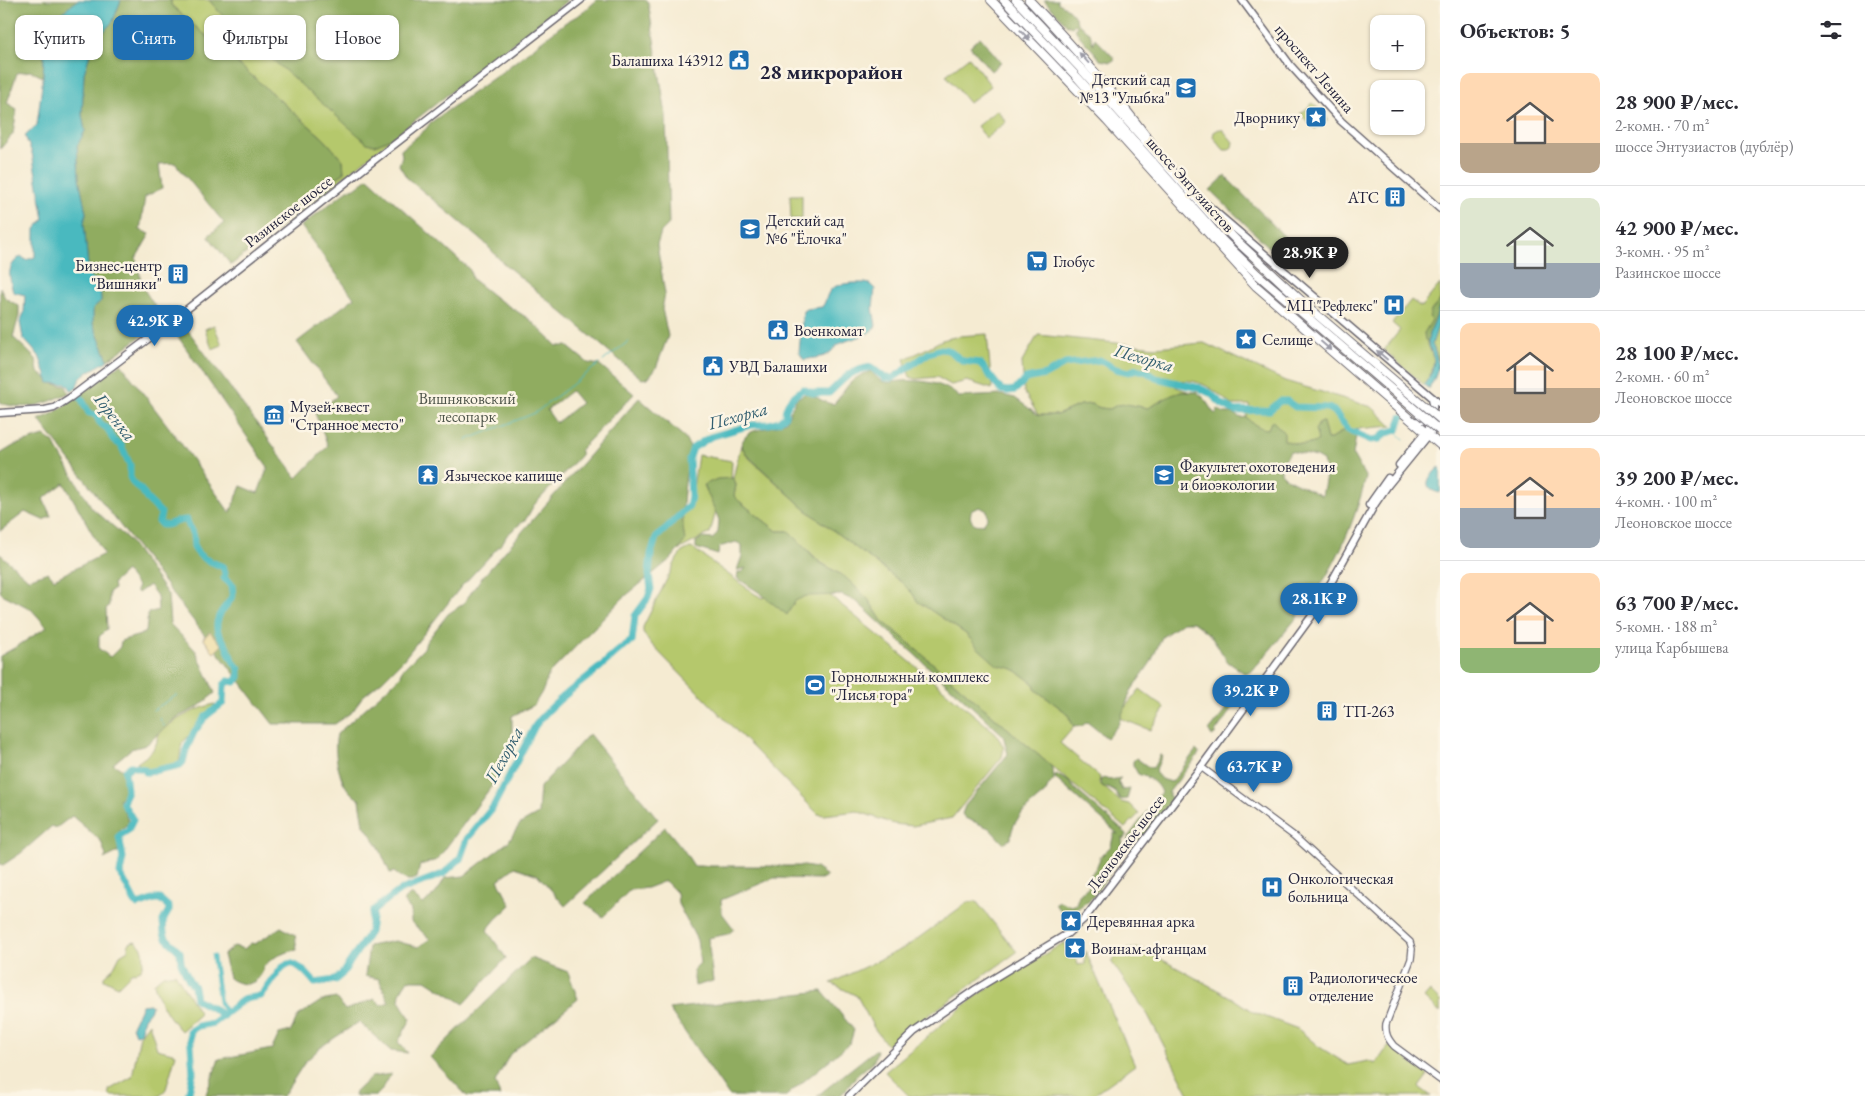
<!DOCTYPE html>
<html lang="ru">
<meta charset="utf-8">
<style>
:root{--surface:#fff;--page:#f7f7f7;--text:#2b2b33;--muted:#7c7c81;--line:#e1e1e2;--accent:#1f6fb2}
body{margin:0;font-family:"EB Garamond",serif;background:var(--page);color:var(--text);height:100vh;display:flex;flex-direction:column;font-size:19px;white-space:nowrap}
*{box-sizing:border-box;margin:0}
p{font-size:16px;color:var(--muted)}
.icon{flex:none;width:28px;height:28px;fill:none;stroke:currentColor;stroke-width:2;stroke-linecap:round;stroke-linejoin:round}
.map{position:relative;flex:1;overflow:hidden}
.drawer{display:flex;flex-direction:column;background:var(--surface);width:425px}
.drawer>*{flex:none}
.guide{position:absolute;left:15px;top:15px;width:475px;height:45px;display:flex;gap:10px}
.controls{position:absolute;left:1370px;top:15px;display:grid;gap:10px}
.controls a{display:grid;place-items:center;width:55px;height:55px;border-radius:10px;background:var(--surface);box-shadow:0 1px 4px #0004;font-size:25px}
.price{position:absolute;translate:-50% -42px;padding:0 11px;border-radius:18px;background:var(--accent);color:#fff;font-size:16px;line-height:32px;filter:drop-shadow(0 1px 2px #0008)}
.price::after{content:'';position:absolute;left:50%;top:30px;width:15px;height:11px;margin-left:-8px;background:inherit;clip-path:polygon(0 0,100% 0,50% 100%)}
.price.active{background:#222;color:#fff}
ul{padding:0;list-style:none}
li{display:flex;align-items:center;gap:15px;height:125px;padding:0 20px}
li+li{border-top:1px solid var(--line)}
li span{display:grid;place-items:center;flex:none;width:140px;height:100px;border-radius:10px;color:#555}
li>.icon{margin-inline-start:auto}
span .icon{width:60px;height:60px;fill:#fffc;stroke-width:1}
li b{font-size:21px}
h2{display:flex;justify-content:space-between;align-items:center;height:60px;padding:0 20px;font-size:21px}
.tag{padding:0 18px;border-radius:10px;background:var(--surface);box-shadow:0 1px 4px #0004;font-size:18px;line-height:45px}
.tag.active{background:var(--accent);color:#fff}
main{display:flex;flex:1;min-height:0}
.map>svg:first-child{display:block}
</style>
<main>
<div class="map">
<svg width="1440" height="1096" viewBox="0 0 1440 1096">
<rect width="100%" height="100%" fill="#fcf5e5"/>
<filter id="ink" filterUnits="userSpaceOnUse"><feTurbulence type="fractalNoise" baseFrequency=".02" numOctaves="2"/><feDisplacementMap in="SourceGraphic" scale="10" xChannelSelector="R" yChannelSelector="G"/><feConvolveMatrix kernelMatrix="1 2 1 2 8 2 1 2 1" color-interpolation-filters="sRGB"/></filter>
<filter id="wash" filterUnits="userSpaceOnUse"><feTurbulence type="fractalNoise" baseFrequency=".0096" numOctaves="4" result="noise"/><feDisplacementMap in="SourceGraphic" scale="20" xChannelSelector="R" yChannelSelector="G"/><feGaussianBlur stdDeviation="1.12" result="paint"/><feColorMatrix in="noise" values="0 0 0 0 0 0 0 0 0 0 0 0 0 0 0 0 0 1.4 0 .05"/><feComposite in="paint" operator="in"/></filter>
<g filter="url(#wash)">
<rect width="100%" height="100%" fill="#f5ebd2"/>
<path fill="#b5c86c" stroke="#6c7554" d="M171 0H209L222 15 375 145 395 136 330 188 333 180 344 173 343 160 323 138 171 5Z
M969 57 991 86 969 103 946 75Z
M1313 103 1328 119 1315 129 1300 114Z
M997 110 1006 122 986 138 977 126Z
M1219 129 1223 130 1233 142 1232 147 1229 150H1224L1213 137 1214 132Z
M790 195H802V219H791Z
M1440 284V300L1431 311 1432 320 1424 334 1434 360 1432 372 1424 385 1384 350 1400 330 1392 323 1411 300 1421 307Z
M1440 320V360L1439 361 1432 344Z
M214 325 222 345 212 349 205 329Z
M987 334 992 389 967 381 951 385 937 377 916 379 910 377 904 359 920 352 942 340 959 336Z
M1038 335 1155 347 1204 343 1285 381 1372 407 1392 426 1357 429 1350 433H1339L1331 439H1327L1322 422C1321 427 1320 437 1317 441 1311 447 1293 444 1286 441 1280 437 1275 428 1271 422L1268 429C1260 429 1251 423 1246 417L1250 405H1231C1214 389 1200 378 1176 381V387L1190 392H1181L1148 408 1126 404 1117 405 1110 409 1100 408 1091 404 1080 405 1057 415H1038L1024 392 1022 362Z
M741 445 747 456 805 509 901 582 913 594 917 601 966 634 979 649 1003 665 1014 669 1034 684 1036 690 1067 713 1074 727 1060 743 1100 777 1099 783 1121 802 1129 804 1139 814 1125 828 1051 766 901 636 882 621 868 599 845 577 820 562 789 531H777L739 501 734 496 736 485 733 478Z
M698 455 732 461 731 483 716 511 710 533 669 555 664 537 690 508Z
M690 548 694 549 755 594 763 598 809 578 996 733 1004 748 1002 757 952 818 913 826 894 824 857 811 824 815 818 814 649 642 643 632V627L677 559 682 552Z
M1140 689 1165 708 1150 730 1117 717Z
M215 704V709L182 743 179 763 149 770 137 763C144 758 153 752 156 744 158 741 156 739 158 736 167 722 199 707 215 704Z
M976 901 1017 952 887 1045 874 1028 857 996 831 983 906 947 968 902Z
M135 941C147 950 144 957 141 970L131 973 118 986 104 979V976L114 967 120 955 128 950 129 943Z
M1065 942 1066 953 1076 957 1078 965 1085 964V950L1135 1065 1092 1096H909L885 1072 972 999 1020 966 1032 962Z
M1141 948 1232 998 1253 1012 1298 1029 1318 1046 1348 1065 1368 1061 1376 1064 1389 1045 1428 1075 1419 1087 1431 1096H1190L1148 1015 1111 961 1126 949Z
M175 973 200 1014 181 1031C168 1017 159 1002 154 983L163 975Z
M1430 991 1440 1001V1013L1424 998Z
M149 1023 157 1049 176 1054 166 1089 160 1096H110L109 1090 132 1077 140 1035Z"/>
<path fill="#90ac60" stroke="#59674e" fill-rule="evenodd" d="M0 0H78L46 25 43 77 30 71 17 73 7 103 17 109 13 134 0 149Z
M121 0H171V5L323 138 343 160 344 173 333 180 330 188 231 265 208 236 224 223 175 163 159 164 162 188 145 197 140 230 150 234 136 258 143 288 164 320 108 360 93 324V308L101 301 100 283 89 277 84 223 86 213 79 178 77 146 85 131 82 115 84 73 91 51 99 37 113 21Z
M209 0H568L395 136 375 145 367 143 222 15Z
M597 0H645L648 2 666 115 669 224 661 232 657 245 665 294 662 309 668 336 656 368 648 378 642 379 502 262 484 242 407 178 399 165 402 156 401 150 426 129 430 123 502 72 566 22 582 13Z
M1044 0H1058V3C1065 5 1076 15 1077 23L1090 33 1093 44 1095 38 1115 59 1111 62 1100 60C1094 49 1081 41 1075 29L1077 26 1075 24 1072 27 1067 25Z
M980 37 1001 62 991 71 970 46Z
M1225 176 1287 239 1274 252 1210 190Z
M368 178 470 270 472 279 496 298 529 319 557 346H567L588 363 600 365 634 394 580 450 581 455 534 505 526 519 507 535 503 542 460 588 403 660 383 680 362 697 353 711 335 724H273L39 420 54 413 121 364 180 442 230 513 241 486 258 493 268 467 172 328 181 321 297 478 328 446 315 413 337 396 297 342 354 298 301 226 348 190 355 188ZM571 391 581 403 556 423 547 410Z
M0 287 5 298 19 306V316L13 337 36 359 38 372 54 384 66 386 69 393C43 405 28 411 0 403Z
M1440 300C1440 315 1429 327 1428 342L1425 340 1424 333 1432 320 1429 317 1431 311Z
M871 371C874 374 878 380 882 381 888 384 896 381 902 381 923 380 943 382 959 397L1002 395 1015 398 1038 415H1057L1080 405 1091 404 1100 408 1110 409 1117 405 1126 404 1148 408 1172 395 1181 392H1197L1204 398 1213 412 1216 414 1218 409 1224 413H1232L1241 418 1246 417C1251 423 1260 429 1268 429L1271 422 1273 421 1284 433V440C1294 444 1310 448 1318 440L1315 430 1319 423 1323 422 1327 439H1331L1344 430 1350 433 1357 429 1353 455 1366 478C1356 516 1341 555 1319 588 1299 617 1274 645 1251 672L1244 673 1228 662 1210 635 1193 622H1183L1162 637 1151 662 1131 691 1118 725 1107 738 1087 722 1082 726 1074 727 1067 713 1036 690 1034 684 1014 669 997 665 979 649 966 634 917 601 913 594 901 582 805 509 747 455 741 445C747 429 756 431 770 427 776 426 781 423 786 421L796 399 806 393C816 395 824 404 834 404 849 386 847 380 871 371ZM1290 451 1316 457 1323 461 1326 476 1322 496 1286 478 1281 473V466ZM980 507 987 511 988 517 983 524C974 527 967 519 972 510Z
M639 398 683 436 690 447C686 478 679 510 685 541L672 558 623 598 549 674 543 690 534 705 512 716V738L500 756 502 772 437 860 420 865 417 878C407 883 402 878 394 872L390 873 378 845 364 825 360 800C357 798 353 795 350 792 338 779 333 751 337 734L401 676 402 670 424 648 426 642 448 614 463 604 480 580Z
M44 436 53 442 92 508 128 539 168 595 170 624 196 651 215 693 198 707 176 718 146 745 131 749 113 764 123 770 128 791 119 799 129 823 120 830 118 852 104 859 106 856 101 841 72 816 56 828 52 826 21 853 3 865 0 864V656L16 647 47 627 31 609 2 594 0 591V554L28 579 48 572 54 579 104 554 64 483 43 499 51 516 43 520 25 512 0 531V454L15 445ZM126 571 138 587 136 590 138 593 149 585 157 596 158 610 148 613 146 632C138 637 130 637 121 641L120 647 110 657 99 649V637L107 629 106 609 109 605V592L114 589 113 583Z
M733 478 736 485 734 496 739 501 777 531H789L819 562 845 577 868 599 882 621 901 636 1051 766C1052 770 1054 774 1054 778 1053 783 1053 780 1050 784 1047 787 1047 791 1044 794 1031 805 1010 820 1011 839L1003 843 989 828 965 818 962 814 965 806 1008 754 1003 735 857 602 842 595 806 596 795 601 787 615 760 593 737 578 738 572H742L746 568 737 570 742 556V545L736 542 719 547 718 555 696 548V542L702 538 713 539 718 532 719 520 704 485 717 479Z
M1245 683 1248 686 1247 688 1216 731 1215 734 1212 736 1209 731 1222 715 1235 693Z
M589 734 658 819 565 906 538 875 515 867 498 880 511 905 496 919 487 930 506 958 464 1004 426 980H408C394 998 399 1002 411 1019L398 1042 408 1053 391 1051 359 1022 322 1046 305 1062 283 1096H207L206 1094 219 1059 272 1049 279 1034 291 1031 298 1016 321 1001 336 998 345 1010 375 999 381 1005 389 1002 379 979 365 976 369 946 395 941 418 947 430 939 411 922V910L403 901 411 894 423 904 436 893 445 878 464 876 508 842 520 824 538 814 540 787Z
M1196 750 1199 753 1198 755 1169 792V796L1173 799 1132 851 1127 844 1129 836 1161 792C1156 781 1149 778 1138 774L1133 765V761L1136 758 1147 766 1153 768 1160 755H1162L1155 772 1161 779 1172 782Z
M1056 774 1068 781 1076 790 1127 834 1125 839 1122 837 1123 850 1122 855 1092 898 1077 909 1071 918 1057 907 1055 903 1059 901 1072 906 1076 904 1079 895 1090 885V876L1097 866 1101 856 1111 846 1114 833 1118 834 1058 781 1055 778Z
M1104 778 1110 780 1121 778 1118 781 1122 790 1130 789 1127 799 1120 800 1114 791 1102 786 1100 780Z
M665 827 683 849 694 866H804L816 868 827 876 821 879 774 878 721 900 722 913 734 929 728 934 708 938 713 981 695 986 693 970 700 963 697 940 678 904 677 893 665 881 647 888 630 890 603 917 585 903Z
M281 927 295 935 297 950C285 952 274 956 265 965 262 968 263 973 260 976 253 987 238 985 229 978L223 955 234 946 244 949 251 943 255 944Z
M531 958 568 972 578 999 510 1054 495 1082 500 1096H467L430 1057Z
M822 991 854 1030 850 1043 786 1096H729L669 1009Z
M875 1050H877L874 1061 856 1076 846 1090 839 1096H817Z
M391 1074 382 1090 376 1096H354L355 1092 371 1077Z"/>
<path fill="#eeda9e" stroke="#887e6c" d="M210 632 222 645 214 653 203 638Z"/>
<path fill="#4ab9bf" stroke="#366e7d" d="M78 0H121L113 21 99 37 91 51 84 73 82 115 85 131 77 146 79 178 86 213 84 223 89 277 100 282 101 301 93 308V324L108 360C98 368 77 374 77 388L72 391 67 384 49 383 39 356 23 338 20 322 24 313 25 295 13 292C9 275 6 267 21 256L26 260 35 257V229L44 219 32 153 25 136 37 125 43 77 46 25Z
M865 283 870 284 875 289 873 308 876 326C867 339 850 337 838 345 834 347 832 352 827 355 820 358 811 358 804 360L799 352 803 311 806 309 822 307C826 302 826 297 829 292 835 282 855 283 865 283Z
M1440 303V320L1432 344C1440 365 1440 369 1429 389L1424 385 1432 372 1434 360 1428 342 1429 334 1436 318Z
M1440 467V493C1420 489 1428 476 1440 467Z
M150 1004 152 1006 150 1011 144 1018 140 1033 135 1034 132 1026 142 1005Z"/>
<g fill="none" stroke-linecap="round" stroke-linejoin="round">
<path stroke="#4ab9bf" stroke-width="1" d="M603 361 629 341
M1395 431 1404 439
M466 440 535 413 599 364
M153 710 177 695
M160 718 161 721
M163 724 164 726"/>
<path stroke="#4ab9bf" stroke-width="4.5" d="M213 956 220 1003 226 1012"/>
<path stroke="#4ab9bf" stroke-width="7" d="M80 396 89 413 96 415 100 423 108 429 113 440 121 445 130 465V477L133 483 141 490 147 499 161 513 159 522 162 525C170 526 178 519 187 520 188 526 191 529 193 535 195 538 193 543 194 547 199 559 212 562 223 567L225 573 224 578 232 585C235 602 225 603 219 616 217 621 216 627 218 632 219 636 224 641 226 645 230 654 232 662 239 669V677L235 682 228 681 224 685 223 703 206 716 194 732 186 750 183 762 180 765 148 772H146L144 769 131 766 125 771 127 790 123 803 133 820 128 830 119 836 123 858 120 873 135 902 138 905 155 899H160L169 907V910L163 921 164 933 166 938 180 952 181 963 189 980 194 987 196 999C205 1005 215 1008 223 1016
M188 1096 193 1073 190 1031 198 1026 213 1023 244 999 261 996C283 972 283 944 315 983L335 980 342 974 370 932 373 911 380 905 401 890 443 874 460 859 467 839 493 807 535 726C552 703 577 686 599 668 610 659 619 648 632 641L635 616 648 598 651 589 649 574 651 554 656 538 689 506 691 496 689 459 693 448 710 437 751 425 769 424 779 421 785 416C785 403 793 396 803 389L813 393H829C845 378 849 371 871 367L885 378H893L929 353 941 349 948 350 963 361 980 363 1001 390 1008 391 1015 390 1026 379 1045 375 1065 364 1100 360 1116 369 1129 372 1136 369 1147 372 1156 378 1199 388 1210 393 1222 404 1235 411 1270 410 1280 401H1287L1295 407 1328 408 1334 411 1348 430 1371 440 1379 439 1386 433 1397 430 1402 417"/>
</g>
</g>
<g filter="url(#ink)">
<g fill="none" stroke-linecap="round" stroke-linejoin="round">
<g stroke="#6c6870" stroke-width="8">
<path id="tertiary" d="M1201 767 1294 836 1410 942 1412 949 1411 959 1386 1024C1385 1034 1388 1039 1394 1046L1440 1080"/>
</g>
<g stroke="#6c6870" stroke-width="9">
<path id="secondary" d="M1242 0 1291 66 1341 121 1440 209
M1205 203 1440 404
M0 413 45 410 54 408 71 397 172 321 377 158 581 0
M1413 421C1429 423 1436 414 1432 398
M1399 465 1440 414
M1369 505 1388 478
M849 1096 914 1032 976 989 1067 934 1085 918 1201 767 1314 613 1375 504 1388 485 1440 421"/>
</g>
<g stroke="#6c6870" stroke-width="10">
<path id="primary" d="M991 0 1107 121 1256 286 1440 445
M1029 0C1074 47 1113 91 1152 144"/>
</g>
<g stroke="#6c6870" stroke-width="10">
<path id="trunk" d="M1004 0 1077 77 1222 240 1257 274 1398 395
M1016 0 1083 71 1214 218 1239 243 1307 306 1403 388"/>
</g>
<use href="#tertiary" stroke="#fff" stroke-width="5.5"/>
<use href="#secondary" stroke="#fff" stroke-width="6"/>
<use href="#primary" stroke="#fff" stroke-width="8"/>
<use href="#trunk" stroke="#fff" stroke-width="8"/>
<g stroke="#6c6870" stroke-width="10" stroke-linecap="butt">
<path id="trunk-bridge" d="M1403 388 1440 419
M1398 395 1440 431"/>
</g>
<use href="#trunk-bridge" stroke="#fff" stroke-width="8"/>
</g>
<defs><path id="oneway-solid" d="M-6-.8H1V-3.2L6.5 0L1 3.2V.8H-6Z" transform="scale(1.25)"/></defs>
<g fill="#9c9ca7">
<use href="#oneway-solid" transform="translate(1025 35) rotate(46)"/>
<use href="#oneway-solid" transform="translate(1084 58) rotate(-132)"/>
<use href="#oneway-solid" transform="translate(1326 346) rotate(41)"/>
<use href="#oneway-solid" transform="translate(1382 355) rotate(-139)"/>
</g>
</g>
<defs>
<g id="civic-square" transform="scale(1.125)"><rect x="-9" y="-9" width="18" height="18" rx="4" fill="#1f6fb2" stroke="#fcf5e5"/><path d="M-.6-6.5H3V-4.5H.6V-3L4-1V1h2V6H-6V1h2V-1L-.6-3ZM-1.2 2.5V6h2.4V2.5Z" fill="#fff"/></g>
<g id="school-square" transform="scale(1.125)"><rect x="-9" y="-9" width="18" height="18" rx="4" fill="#1f6fb2" stroke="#fcf5e5"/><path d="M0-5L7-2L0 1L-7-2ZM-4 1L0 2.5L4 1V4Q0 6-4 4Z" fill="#fff"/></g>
<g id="sight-square" transform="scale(1.125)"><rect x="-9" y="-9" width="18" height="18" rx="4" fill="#1f6fb2" stroke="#fcf5e5"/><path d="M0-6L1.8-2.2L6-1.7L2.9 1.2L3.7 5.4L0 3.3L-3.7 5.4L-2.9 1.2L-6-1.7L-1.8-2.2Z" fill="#fff"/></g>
<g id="building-square" transform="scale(1.125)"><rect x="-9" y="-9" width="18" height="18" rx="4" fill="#1f6fb2" stroke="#fcf5e5"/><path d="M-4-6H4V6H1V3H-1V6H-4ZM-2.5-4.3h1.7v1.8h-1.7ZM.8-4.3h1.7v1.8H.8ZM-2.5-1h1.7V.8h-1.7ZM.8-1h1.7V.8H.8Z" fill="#fff"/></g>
<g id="supermarket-square" transform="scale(1.125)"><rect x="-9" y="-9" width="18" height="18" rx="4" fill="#1f6fb2" stroke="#fcf5e5"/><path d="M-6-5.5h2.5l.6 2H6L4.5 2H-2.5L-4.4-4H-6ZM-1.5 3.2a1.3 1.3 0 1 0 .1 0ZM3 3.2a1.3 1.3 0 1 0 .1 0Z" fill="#fff"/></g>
<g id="hospital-square" transform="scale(1.125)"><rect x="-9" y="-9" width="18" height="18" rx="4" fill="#1f6fb2" stroke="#fcf5e5"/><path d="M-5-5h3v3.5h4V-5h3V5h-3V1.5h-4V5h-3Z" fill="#fff"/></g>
<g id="museum-square" transform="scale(1.125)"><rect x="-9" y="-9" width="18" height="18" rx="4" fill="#1f6fb2" stroke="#fcf5e5"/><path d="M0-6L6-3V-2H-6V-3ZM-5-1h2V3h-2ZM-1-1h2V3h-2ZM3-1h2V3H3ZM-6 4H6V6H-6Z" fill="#fff"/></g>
<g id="temple-square" transform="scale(1.125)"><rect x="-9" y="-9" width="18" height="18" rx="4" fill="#1f6fb2" stroke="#fcf5e5"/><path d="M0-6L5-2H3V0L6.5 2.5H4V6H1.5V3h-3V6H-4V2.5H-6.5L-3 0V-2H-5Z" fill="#fff"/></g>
<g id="university-square" transform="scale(1.125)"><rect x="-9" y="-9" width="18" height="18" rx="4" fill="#1f6fb2" stroke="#fcf5e5"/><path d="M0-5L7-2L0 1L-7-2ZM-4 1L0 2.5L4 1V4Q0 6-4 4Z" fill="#fff"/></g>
<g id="stadium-square" transform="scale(1.125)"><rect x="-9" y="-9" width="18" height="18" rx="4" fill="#1f6fb2" stroke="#fcf5e5"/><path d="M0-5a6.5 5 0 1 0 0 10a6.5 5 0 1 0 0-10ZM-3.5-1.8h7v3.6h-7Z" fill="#fff"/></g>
</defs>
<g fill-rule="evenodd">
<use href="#civic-square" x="739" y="60"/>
<use href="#school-square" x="1186" y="88"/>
<use href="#sight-square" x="1316" y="117"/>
<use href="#building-square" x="1395" y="197"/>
<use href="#school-square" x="750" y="229"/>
<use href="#supermarket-square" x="1037" y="261"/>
<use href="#building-square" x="178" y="274"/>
<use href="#hospital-square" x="1394" y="305"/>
<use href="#civic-square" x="778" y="330"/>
<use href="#sight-square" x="1246" y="339"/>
<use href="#civic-square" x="713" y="366"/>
<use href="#museum-square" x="274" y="415"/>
<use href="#temple-square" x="428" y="475"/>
<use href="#university-square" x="1164" y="475"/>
<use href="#stadium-square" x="815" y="685"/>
<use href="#building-square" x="1327" y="711"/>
<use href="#hospital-square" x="1272" y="887"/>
<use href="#sight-square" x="1071" y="921"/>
<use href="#sight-square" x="1075" y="948"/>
<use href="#building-square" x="1293" y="986"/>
</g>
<g text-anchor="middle" stroke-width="5" stroke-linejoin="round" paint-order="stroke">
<g font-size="16" fill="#22223b" stroke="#fcf5e5" text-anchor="start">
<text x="723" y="66" text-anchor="end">Балашиха 143912</text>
<text x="1170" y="85" text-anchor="end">Детский сад<tspan x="1170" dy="18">№13 "Улыбка"</tspan></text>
<text x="1300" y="123" text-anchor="end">Дворнику</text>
<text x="1379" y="203" text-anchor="end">АТС</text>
<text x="766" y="226">Детский сад<tspan x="766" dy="18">№6 "Ёлочка"</tspan></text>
<text x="1053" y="267">Глобус</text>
<text x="162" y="271" text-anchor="end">Бизнес-центр<tspan x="162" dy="18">"Вишняки"</tspan></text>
<text x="1378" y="311" text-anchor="end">МЦ "Рефлекс"</text>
<text x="794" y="336">Военкомат</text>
<text x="1262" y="345">Селище</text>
<text x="729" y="372">УВД Балашихи</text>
<text x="290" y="412">Музей-квест<tspan x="290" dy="18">"Странное место"</tspan></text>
<text x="1180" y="472">Факультет охотоведения<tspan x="1180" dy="18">и биоэкологии</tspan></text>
<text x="444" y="481">Языческое капище</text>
<text x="831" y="682">Горнолыжный комплекс<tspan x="831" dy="18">"Лисья гора"</tspan></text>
<text x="1343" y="717">ТП-263</text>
<text x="1288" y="884">Онкологическая<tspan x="1288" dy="18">больница</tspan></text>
<text x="1087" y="927">Деревянная арка</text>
<text x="1091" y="954">Воинам-афганцам</text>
<text x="1309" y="983">Радиологическое<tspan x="1309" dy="18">отделение</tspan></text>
</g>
<g font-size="16" fill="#22223b" stroke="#fcf5e5">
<text transform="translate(1315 68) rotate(49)" y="6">проспект Ленина</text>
<text transform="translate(1191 184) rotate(48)" y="6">шоссе Энтузиастов</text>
<text transform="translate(288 211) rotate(-38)" y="6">Разинское шоссе</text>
<text transform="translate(1125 843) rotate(-53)" y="6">Леоновское шоссе</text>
</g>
<g font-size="16" fill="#4e544a" stroke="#fcf5e5">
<text x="467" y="404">Вишняковский<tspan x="467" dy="18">лесопарк</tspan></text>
</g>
<g font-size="18" font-style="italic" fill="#325e70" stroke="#fcf5e5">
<text transform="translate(1144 358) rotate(16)" y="6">Пехорка</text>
<text transform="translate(738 416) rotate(-15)" y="6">Пехорка</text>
<text transform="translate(115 417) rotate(52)" y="6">Горенка</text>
<text transform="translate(504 755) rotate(-62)" y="6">Пехорка</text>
</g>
<g font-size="21" font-weight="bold" fill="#22223b" stroke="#fcf5e5">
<text x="831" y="79">28 микрорайон</text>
</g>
</g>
</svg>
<div class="controls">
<a>+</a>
<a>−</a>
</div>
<b class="price active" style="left:1310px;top:279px">28.9K ₽</b>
<b class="price" style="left:155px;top:347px">42.9K ₽</b>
<b class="price" style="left:1319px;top:625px">28.1K ₽</b>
<b class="price" style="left:1251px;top:717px">39.2K ₽</b>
<b class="price" style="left:1254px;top:793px">63.7K ₽</b>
<div class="guide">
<a class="tag">Купить</a>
<a class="tag active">Снять</a>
<a class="tag">Фильтры</a>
<a class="tag">Новое</a>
</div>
</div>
<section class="drawer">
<h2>Объектов: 5<svg class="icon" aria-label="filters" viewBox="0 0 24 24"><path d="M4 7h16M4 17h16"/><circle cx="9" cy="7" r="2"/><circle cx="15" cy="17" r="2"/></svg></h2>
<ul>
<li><span style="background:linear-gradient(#ffd9b3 70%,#b9a48a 0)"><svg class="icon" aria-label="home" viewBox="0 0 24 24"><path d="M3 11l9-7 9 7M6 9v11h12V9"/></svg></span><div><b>28 900 ₽/мес.</b><p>2-комн. · 70 m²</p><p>шоссе Энтузиастов (дублёр)</p></div></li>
<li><span style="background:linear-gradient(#dfe7d0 65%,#9aa5b1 0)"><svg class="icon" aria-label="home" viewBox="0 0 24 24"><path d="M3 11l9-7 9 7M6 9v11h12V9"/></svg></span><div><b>42 900 ₽/мес.</b><p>3-комн. · 95 m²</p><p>Разинское шоссе</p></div></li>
<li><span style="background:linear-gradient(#ffd9b3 65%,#b9a48a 0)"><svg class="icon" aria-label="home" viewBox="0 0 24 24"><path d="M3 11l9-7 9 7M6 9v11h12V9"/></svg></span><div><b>28 100 ₽/мес.</b><p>2-комн. · 60 m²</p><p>Леоновское шоссе</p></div></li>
<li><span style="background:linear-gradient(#ffd9b3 60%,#9aa5b1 0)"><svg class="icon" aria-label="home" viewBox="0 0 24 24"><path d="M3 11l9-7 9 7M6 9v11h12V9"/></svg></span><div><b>39 200 ₽/мес.</b><p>4-комн. · 100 m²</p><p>Леоновское шоссе</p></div></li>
<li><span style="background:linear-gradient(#ffd9b3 75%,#8fb573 0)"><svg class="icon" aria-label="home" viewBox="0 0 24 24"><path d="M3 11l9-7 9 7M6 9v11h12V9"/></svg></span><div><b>63 700 ₽/мес.</b><p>5-комн. · 188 m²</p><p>улица Карбышева</p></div></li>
</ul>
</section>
</main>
